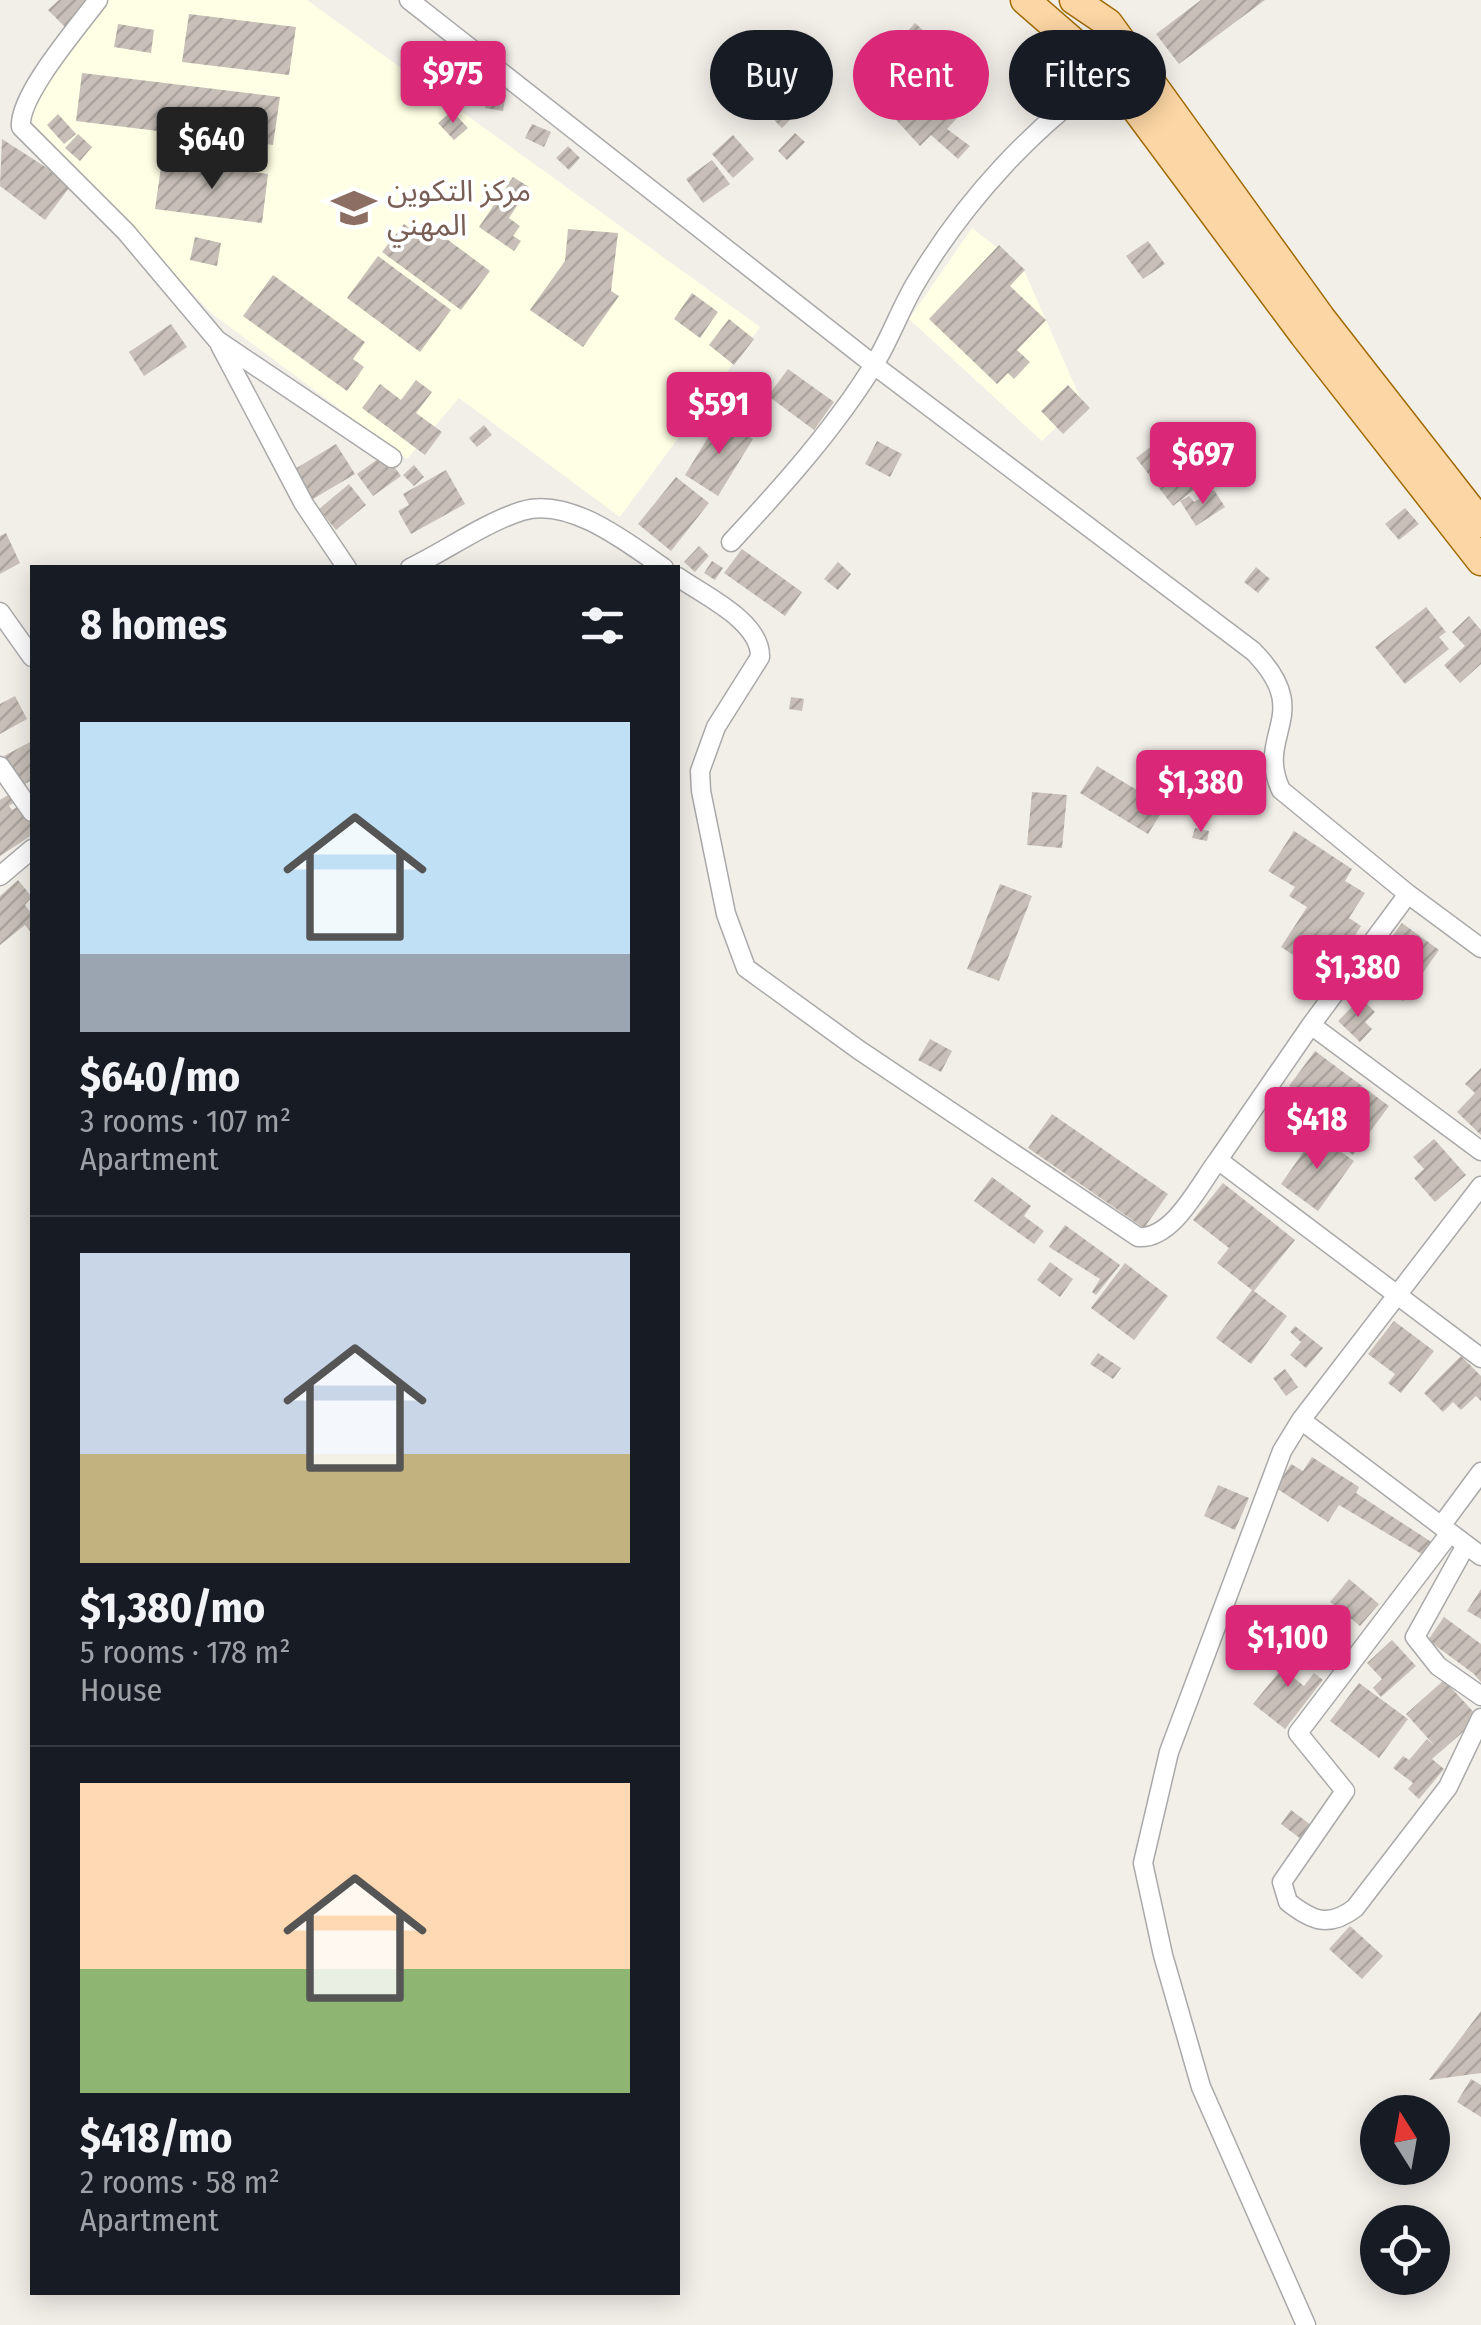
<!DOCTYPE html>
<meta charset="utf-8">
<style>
:root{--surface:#171b24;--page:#20242c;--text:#f1f3f6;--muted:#9ea1a6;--line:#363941;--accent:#db2777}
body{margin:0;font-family:"Fira Sans Condensed","Noto Sans Arabic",sans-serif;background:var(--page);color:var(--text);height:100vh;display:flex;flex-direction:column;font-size:38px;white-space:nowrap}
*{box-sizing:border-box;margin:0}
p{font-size:32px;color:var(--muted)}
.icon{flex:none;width:55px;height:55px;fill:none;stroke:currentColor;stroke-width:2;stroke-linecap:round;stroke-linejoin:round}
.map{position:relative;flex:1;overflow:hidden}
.side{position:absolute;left:30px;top:565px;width:650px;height:1730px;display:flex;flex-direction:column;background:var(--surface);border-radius:0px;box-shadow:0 5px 25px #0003}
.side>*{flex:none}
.top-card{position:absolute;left:710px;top:30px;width:620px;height:90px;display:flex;gap:20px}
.needle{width:65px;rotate:349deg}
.tools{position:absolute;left:1360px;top:2095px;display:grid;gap:20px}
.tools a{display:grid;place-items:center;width:90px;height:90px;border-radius:50%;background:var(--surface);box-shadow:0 5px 25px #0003;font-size:50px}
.price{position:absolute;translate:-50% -85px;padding:0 22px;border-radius:10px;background:var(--accent);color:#fff;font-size:32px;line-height:65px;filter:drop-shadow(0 2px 5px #0008)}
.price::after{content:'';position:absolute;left:50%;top:60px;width:30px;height:22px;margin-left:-15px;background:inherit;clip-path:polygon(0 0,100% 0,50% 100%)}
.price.on{background:#222;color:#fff}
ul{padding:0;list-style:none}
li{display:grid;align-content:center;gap:20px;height:530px;padding:0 50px}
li+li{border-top:2px solid var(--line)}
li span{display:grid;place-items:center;height:310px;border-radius:0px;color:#555}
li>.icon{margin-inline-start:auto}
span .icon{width:180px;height:180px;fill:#fffc;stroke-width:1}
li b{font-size:42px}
h2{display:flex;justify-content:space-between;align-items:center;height:120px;padding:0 50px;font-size:42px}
.pill{padding:0 35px;border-radius:45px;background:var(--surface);box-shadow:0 5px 25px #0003;font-size:35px;line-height:90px}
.pill.on{background:var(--accent);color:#fff}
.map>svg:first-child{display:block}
</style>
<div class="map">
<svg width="1481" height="2325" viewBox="0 0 1481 2325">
<defs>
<pattern id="building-hatch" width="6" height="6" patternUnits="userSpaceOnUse" patternTransform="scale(2.5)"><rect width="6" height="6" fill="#c7bfb8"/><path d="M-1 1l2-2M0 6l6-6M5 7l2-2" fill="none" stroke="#aba49e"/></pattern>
</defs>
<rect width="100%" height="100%" fill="#f2efe9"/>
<path fill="#ffffe5" d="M88 0H307L760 327 620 517 459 398 407 459 211 313 15 104Z
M972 228 1023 268 1082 402 1042 441 909 319Z"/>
<path fill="url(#building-hatch)" d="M59 0H85L89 3 65 27 48 10Z
M1201 0H1265L1179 64 1156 34Z
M189 14 296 27 289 75 182 62Z
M915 23 925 32 916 42 906 33Z
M118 24 154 30 151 53 114 47Z
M928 44 958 65 943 86 913 65Z
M906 66 960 115 947 129 970 146 958 159 931 135 920 146 876 98Z
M82 73 280 97 273 145 76 121Z
M789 73 813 97 782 128 758 104Z
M488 93 506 95 503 111 485 108Z
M452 111 468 128 454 140 438 123Z
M58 114 76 134 64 144 47 125Z
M532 124 551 132 544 147 525 138Z
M795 133 805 142 787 160 778 151Z
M78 134 92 147 80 161 65 148Z
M733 135 754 159 733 178 712 154Z
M2 139 72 184 45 220 0 186Z
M568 146 580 158 569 170 556 158Z
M162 160 268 174 262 223 155 209Z
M712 160 730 184 703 203 686 179Z
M513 177 529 187 509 218 520 226 513 236 521 241 514 251 479 227Z
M404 224 424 239 432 228 490 271 461 310 382 252Z
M568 229 618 233 611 291 619 296 583 347 530 310 565 261Z
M195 237 221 243 217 266 190 260Z
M1148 241 1165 264 1143 279 1126 256Z
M999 245 1025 270 1010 286 1046 320 1017 350 1030 362 1014 379 1008 373 997 384 929 319Z
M378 256 451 310 420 352 347 298Z
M273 275 365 342 353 359 364 367 347 391 243 316Z
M692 293 718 312 700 338 674 319Z
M729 319 754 339 734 365 709 345Z
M171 324 187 347 144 376 129 352Z
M788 369 834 402 814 430 768 396Z
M416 380 432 392 416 413 442 432 425 455 362 408 380 384 401 400Z
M1068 385 1090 408 1063 434 1041 411Z
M720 418 753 439 718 496 685 475Z
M484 425 492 435 477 447 469 438Z
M1166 435 1203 483 1173 506 1136 458Z
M877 441 902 454 890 477 865 464Z
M336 444 355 474 308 502 290 472Z
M385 454 401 476 373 496 357 474Z
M414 465 424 477 414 486 403 475Z
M446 470 465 504 411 534 398 511 409 505 403 494Z
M676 477 709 503 671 551 638 524Z
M349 484 366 505 336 530 319 509Z
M1214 490 1225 507 1196 526 1180 501 1189 496 1194 502Z
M1405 508 1419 524 1399 540 1385 524Z
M6 533 20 563 0 574V536Z
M699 546 709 556 695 572 684 562Z
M742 549 802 592 785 616 724 573Z
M712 561 723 568 715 580 704 573Z
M838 562 851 574 838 590 824 579Z
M1256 567 1270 579 1258 593 1244 582Z
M1426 607 1446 632 1439 637 1449 649 1405 684 1375 647Z
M1469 616 1481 630V664L1460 683 1444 665 1465 646 1452 632Z
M15 696 27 719 0 734V704Z
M791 697 804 699 802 711 789 709Z
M32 741V780L21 786 4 756Z
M1097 766 1165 807 1148 834 1080 793Z
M13 792 18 800 9 806 12 810 21 805 32 822V835L0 856V800Z
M1032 792 1067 795 1062 848 1027 845Z
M1195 828 1209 831 1207 841 1192 838Z
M1294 831 1352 869 1345 881 1365 893 1349 918 1361 926 1328 978 1281 947 1307 907 1289 896 1295 887 1268 871Z
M18 880 32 897 25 905 32 914V934L25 925 0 945V896Z
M1000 884 1032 896 999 981 967 969Z
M1402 923 1439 950 1403 1001 1365 973Z
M1361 998 1375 1012 1365 1022 1372 1029 1360 1042 1338 1021Z
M930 1039 952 1051 941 1072 918 1060Z
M1315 1051 1389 1106 1353 1155 1319 1129 1338 1103 1315 1087 1307 1099 1289 1086Z
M1481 1068V1135L1457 1112 1475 1093 1465 1084Z
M1052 1114 1168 1194 1144 1228 1028 1148Z
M1316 1134 1354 1161 1318 1211 1281 1184Z
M1434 1139 1466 1175 1435 1202 1414 1178 1424 1169 1413 1157Z
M992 1177 1031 1206 1024 1216 1044 1231 1034 1244 974 1201Z
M1223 1183 1295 1240 1254 1291 1287 1316 1251 1364 1216 1338 1252 1290 1217 1263 1229 1248 1193 1220Z
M1065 1225 1120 1265 1096 1295 1092 1292 1100 1279 1049 1247Z
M1050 1262 1073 1279 1060 1297 1037 1280Z
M1125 1263 1168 1296 1134 1340 1091 1308Z
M1394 1321 1434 1351 1401 1393 1388 1383 1395 1374 1368 1354Z
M1295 1326 1323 1348 1306 1368 1290 1355 1301 1342 1290 1332Z
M1098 1353 1121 1368 1113 1379 1090 1364Z
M1461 1356 1481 1376V1401L1476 1396 1461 1410 1453 1402 1443 1412 1424 1393Z
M1285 1369 1298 1387 1286 1396 1273 1378Z
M1312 1457 1359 1487 1356 1493 1433 1543 1425 1556 1339 1505 1328 1522 1276 1488 1291 1464 1303 1471Z
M1218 1485 1249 1498 1235 1530 1204 1516Z
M1349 1579 1379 1604 1360 1626 1330 1602Z
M1481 1589V1619L1467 1611Z
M1444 1617 1481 1644V1682L1474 1674 1481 1668 1474 1674 1428 1640Z
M1307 1638 1318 1646 1289 1674 1304 1686 1314 1673 1323 1680 1285 1729 1253 1704Z
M1392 1640 1416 1666 1381 1697 1373 1688 1382 1679 1367 1663Z
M1444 1680 1479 1718 1432 1759 1444 1769 1419 1799 1408 1789 1413 1783 1393 1768 1403 1756 1409 1760 1427 1739 1435 1746 1406 1714Z
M1359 1683 1408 1719 1379 1758 1330 1721Z
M1291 1810 1311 1825 1301 1839 1281 1824Z
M1350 1926 1383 1956 1362 1979 1329 1949Z
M1481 2011V2073L1429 2080Z
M1471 2079 1481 2085V2117L1457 2102Z"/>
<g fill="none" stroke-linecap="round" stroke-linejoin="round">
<g stroke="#a9a9a9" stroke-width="21">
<path id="street" d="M98 0C78 27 18 96 21 127L126 232 217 340 392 458
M409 0 874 365 1253 651C1316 715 1254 733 1281 790L1408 894
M220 345 304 504 347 568
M731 542C783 486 835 428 875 363 891 337 901 307 917 281 966 199 1035 124 1115 70
M410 568C447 550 484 523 522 511 569 496 628 543 664 568
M678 577C703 595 761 621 760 657L716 727 700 771 701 791 726 914 746 968 859 1050 1138 1237C1173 1240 1199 1185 1218 1160
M0 612 32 657
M0 766 32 812
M0 876 32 849
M1311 1025 1408 894 1481 948
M1481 1151 1311 1025 1218 1160 1481 1358
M1301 1420 1481 1556
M1441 1526 1481 1472
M1450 1533 1298 1733 1345 1791 1282 1882 1288 1902C1312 1921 1329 1928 1355 1908L1448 1787 1481 1718
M1466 1545 1415 1637 1438 1666 1481 1696
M1306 2325 1201 2087 1163 1955 1143 1863 1169 1752 1282 1451 1301 1420 1481 1186"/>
</g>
<g stroke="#a06b00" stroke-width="31">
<path id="primary" d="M1025 0 1110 74 1304 335 1481 561
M1074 0 1108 23 1321 318 1481 523"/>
</g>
<use href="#street" stroke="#fff" stroke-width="18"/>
<use href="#primary" stroke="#fcd6a4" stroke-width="28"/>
</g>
<defs>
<g id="university-bare" transform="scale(3.45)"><path d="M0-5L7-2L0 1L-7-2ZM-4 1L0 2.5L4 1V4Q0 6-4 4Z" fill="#8d6e63" stroke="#fff" stroke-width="2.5" paint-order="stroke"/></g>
</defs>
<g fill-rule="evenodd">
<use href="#university-bare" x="354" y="208"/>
</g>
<g text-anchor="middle" stroke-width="8" stroke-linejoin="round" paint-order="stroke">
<g font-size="30" fill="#785e54" stroke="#fff" text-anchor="start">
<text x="387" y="201">مركز التكوين<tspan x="387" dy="34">المهني</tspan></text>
</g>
</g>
</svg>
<div class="tools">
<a><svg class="needle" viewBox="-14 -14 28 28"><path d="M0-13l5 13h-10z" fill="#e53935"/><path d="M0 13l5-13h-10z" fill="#9ea1a6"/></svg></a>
<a><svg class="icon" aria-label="locate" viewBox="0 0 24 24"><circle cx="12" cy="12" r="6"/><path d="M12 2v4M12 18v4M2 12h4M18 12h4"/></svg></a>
</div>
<b class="price" style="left:453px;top:126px">$975</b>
<b class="price on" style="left:212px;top:192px">$640</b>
<b class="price" style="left:719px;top:457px">$591</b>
<b class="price" style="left:1203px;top:507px">$697</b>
<b class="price" style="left:1201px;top:835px">$1,380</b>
<b class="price" style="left:1358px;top:1020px">$1,380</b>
<b class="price" style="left:1317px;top:1172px">$418</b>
<b class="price" style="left:1288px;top:1690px">$1,100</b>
<div class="top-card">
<a class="pill">Buy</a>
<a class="pill on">Rent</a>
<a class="pill">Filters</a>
</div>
<section class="side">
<h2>8 homes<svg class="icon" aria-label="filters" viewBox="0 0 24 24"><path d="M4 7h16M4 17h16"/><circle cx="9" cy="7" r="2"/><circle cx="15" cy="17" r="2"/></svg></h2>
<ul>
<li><span style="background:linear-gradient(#bfe0f5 75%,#9aa5b1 0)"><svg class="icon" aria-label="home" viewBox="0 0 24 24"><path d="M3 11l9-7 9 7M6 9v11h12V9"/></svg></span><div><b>$640/mo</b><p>3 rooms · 107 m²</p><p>Apartment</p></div></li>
<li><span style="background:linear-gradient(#c9d6e8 65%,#c2b280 0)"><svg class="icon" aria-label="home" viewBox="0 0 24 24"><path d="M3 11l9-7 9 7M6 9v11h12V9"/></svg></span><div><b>$1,380/mo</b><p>5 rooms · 178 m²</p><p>House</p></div></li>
<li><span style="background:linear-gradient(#ffd9b3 60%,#8fb573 0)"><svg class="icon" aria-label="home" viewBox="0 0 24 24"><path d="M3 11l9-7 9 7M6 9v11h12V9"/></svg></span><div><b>$418/mo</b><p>2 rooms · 58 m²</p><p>Apartment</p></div></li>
</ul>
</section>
</div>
